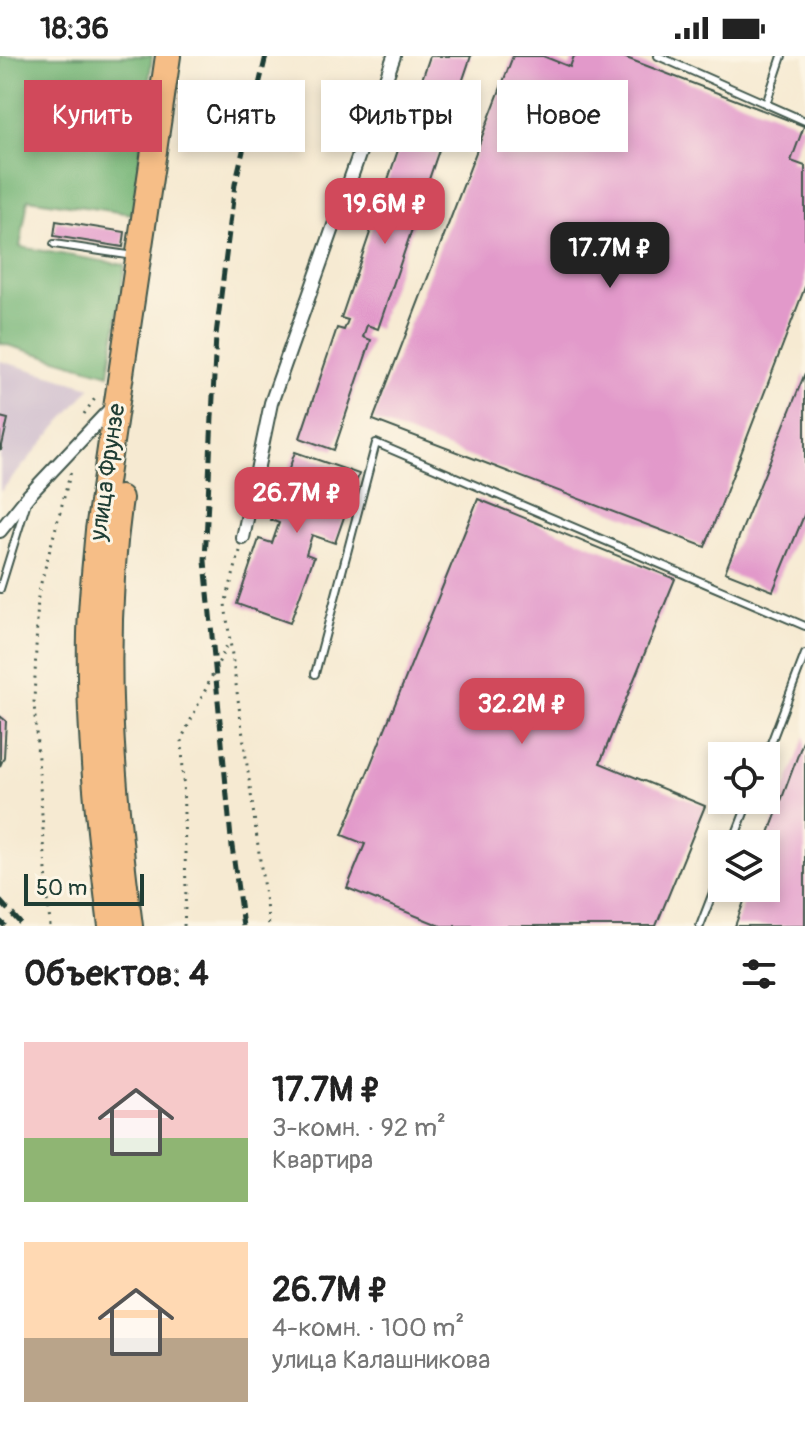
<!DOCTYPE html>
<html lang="ru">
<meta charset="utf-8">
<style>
:root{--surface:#fff;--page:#f6f6f6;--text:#222;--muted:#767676;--accent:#d1495b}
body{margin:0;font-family:Pangolin,sans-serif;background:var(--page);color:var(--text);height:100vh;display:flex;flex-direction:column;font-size:30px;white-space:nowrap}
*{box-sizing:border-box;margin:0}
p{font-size:26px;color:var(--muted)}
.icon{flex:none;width:44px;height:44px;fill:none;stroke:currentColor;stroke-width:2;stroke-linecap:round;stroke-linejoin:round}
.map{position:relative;height:870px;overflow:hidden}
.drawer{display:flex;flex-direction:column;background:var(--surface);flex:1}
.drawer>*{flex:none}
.banner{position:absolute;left:24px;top:24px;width:758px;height:72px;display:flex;gap:16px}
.tools{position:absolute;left:708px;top:686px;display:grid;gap:16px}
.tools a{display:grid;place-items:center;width:72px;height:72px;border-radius:0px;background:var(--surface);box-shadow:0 4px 12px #0003;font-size:40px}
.scale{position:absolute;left:24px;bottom:20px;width:120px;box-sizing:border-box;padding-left:8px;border:4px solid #1f3d34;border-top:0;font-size:22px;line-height:28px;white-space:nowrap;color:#1f3d34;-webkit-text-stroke:6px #fcf5e5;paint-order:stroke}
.price{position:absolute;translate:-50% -68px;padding:0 18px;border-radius:16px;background:var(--accent);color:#fff;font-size:26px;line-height:52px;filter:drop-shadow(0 2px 4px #0008)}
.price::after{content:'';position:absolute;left:50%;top:48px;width:24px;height:18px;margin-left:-12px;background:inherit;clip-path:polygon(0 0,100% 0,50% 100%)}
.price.active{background:#222;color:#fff}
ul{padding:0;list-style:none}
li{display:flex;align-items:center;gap:24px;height:200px;padding:0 24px}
li span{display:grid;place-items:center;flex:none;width:224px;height:160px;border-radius:0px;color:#555}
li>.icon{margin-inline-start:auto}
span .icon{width:96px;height:96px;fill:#fffc;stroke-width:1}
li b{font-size:34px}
h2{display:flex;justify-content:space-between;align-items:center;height:96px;padding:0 24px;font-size:34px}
.tag{padding:0 28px;border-radius:0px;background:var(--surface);box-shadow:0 4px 12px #0003;font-size:28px;line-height:72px}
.tag.active{background:var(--accent);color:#fff}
.status{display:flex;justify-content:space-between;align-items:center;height:56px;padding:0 40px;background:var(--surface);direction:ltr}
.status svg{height:22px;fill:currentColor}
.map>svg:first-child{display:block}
</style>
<div class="status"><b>18:36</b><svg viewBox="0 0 49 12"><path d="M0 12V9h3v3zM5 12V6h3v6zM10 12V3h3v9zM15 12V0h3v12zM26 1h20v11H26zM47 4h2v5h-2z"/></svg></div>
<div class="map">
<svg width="805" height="870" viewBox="0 0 805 870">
<rect width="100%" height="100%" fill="#fcf5e5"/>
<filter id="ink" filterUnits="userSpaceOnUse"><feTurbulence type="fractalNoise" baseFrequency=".0125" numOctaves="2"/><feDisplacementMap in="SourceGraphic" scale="16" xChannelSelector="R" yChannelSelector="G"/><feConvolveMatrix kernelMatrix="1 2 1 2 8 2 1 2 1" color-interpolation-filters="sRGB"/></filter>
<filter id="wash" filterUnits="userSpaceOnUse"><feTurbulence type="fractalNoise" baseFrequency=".006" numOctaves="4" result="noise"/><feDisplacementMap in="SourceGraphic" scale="32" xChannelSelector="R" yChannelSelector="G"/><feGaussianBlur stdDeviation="1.8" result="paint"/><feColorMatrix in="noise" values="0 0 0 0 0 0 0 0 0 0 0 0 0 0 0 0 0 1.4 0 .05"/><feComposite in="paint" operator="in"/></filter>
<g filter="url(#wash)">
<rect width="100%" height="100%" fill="#f6ead2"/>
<path fill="#cfbdce" d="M0 305 91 331 0 436Z"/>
<path fill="#77b678" stroke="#4b7a56" stroke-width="2" d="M0 0H152L133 158 28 143 20 191 125 209 109 318 0 287Z"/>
<g id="blocks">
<path fill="#e299ca" d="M430 0H471L378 273 367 269 363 281 371 284 334 394 300 382 337 272 344 274 348 264 341 262Z
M513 0H543L570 11 574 0H621L804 70 791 105 805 110V231L705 491 373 364Z
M56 165 125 176 123 191 54 180Z
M805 317V457L773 535 725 516Z
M0 361 8 363 1 394H0Z
M295 396 359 418 335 487 312 479 306 498 314 501 290 567 237 548 259 483 272 487 279 467 271 464Z
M478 443 675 523 600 707 705 750 656 870H441L347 832 365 788 342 779Z
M0 660 6 665 4 701 0 710Z
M805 680V870H735L749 832H766L765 788Z"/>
</g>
</g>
<g filter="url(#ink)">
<use href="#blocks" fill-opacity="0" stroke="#3f574c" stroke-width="2"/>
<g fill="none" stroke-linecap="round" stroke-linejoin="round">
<g stroke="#3f574c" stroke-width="10">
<path id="lane" d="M658 0 805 65
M766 48 782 0
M54 188 134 200
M0 533 26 449
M315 618 376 387 805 570
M766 700 805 598
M732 788 749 744
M700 870 722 813"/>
</g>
<g stroke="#3f574c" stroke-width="16">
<path id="street" d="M0 475 29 439 113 350
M243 482 271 347 394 0"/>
</g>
<g stroke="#3f574c" stroke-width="28">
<path id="highway" d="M120 442C100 588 111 724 130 870
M111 870C99 774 88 675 90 578 91 543 95 509 98 474L168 0"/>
</g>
<path stroke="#3f574c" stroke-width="3" stroke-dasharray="2 6" stroke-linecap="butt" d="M84 358 96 341
M240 495 225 548 269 870
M50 870 34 647 38 538 71 415
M184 870 186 834 182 682 229 585"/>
<use href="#lane" stroke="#fff" stroke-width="6"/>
<use href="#street" stroke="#fff" stroke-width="12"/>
<use href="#highway" stroke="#f6be87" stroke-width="24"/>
<path stroke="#1f3d34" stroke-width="5" stroke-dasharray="12 6" stroke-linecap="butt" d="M0 845 23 870
M0 865 5 870
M243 870 231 783 205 505 216 279 235 128 266 0"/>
</g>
</g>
<g text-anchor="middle" stroke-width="6" stroke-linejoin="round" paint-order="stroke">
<g font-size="24" fill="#1f3d34" stroke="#fcf5e5">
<text transform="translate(107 416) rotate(-82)" y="8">улица Фрунзе</text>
</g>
</g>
</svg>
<div class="tools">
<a><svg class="icon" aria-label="locate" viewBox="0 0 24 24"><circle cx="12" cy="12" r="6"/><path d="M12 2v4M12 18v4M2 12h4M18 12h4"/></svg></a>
<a><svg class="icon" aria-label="layers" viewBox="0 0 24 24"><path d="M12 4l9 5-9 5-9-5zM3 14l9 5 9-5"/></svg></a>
</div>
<div class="scale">50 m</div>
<b class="price" style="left:385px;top:190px">19.6M ₽</b>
<b class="price active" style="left:610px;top:234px">17.7M ₽</b>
<b class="price" style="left:297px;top:479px">26.7M ₽</b>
<b class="price" style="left:522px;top:690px">32.2M ₽</b>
<div class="banner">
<a class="tag active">Купить</a>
<a class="tag">Снять</a>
<a class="tag">Фильтры</a>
<a class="tag">Новое</a>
</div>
</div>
<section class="drawer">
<h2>Объектов: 4<svg class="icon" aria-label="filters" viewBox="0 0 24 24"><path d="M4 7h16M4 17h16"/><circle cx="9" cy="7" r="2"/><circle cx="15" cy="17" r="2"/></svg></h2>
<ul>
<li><span style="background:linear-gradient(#f6c9c9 60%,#8fb573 0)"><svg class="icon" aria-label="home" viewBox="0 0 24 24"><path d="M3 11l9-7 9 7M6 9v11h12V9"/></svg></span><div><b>17.7M ₽</b><p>3-комн. · 92 m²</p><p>Квартира</p></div></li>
<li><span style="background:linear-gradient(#ffd9b3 60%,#b9a48a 0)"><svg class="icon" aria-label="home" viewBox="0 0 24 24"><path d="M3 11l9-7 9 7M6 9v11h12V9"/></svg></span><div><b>26.7M ₽</b><p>4-комн. · 100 m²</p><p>улица Калашникова</p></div></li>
</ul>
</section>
